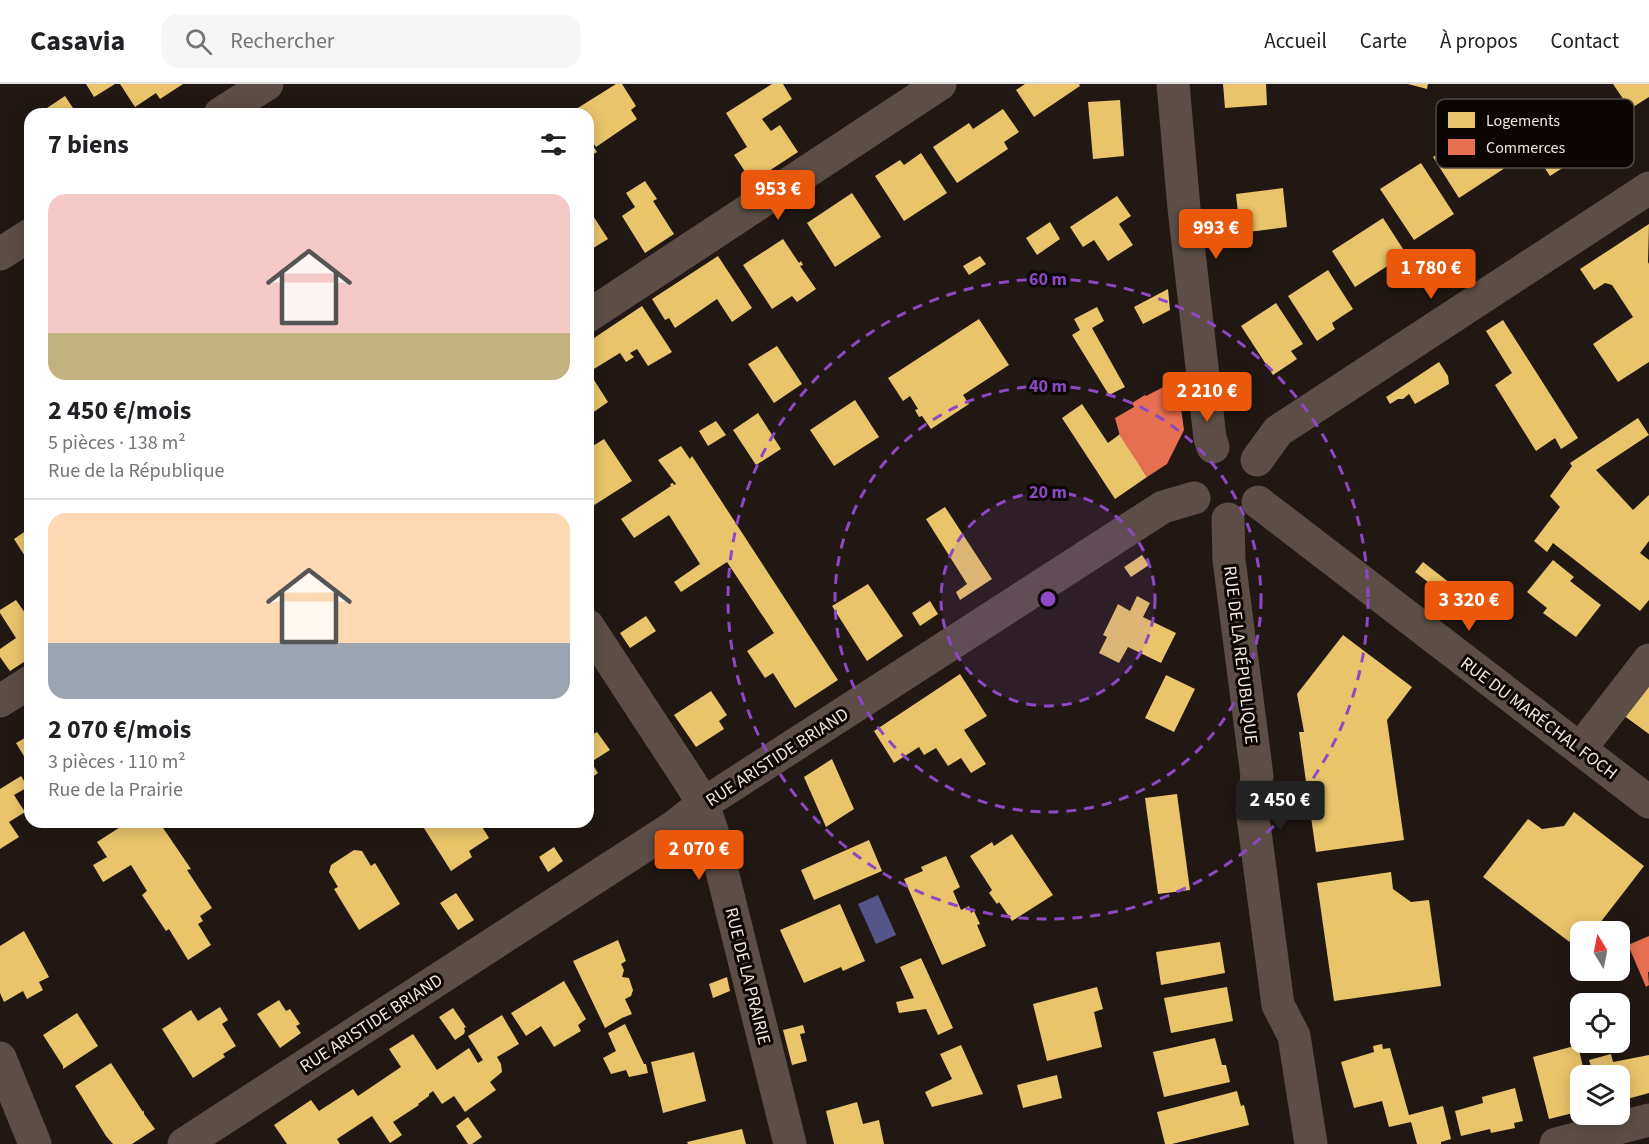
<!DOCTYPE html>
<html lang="fr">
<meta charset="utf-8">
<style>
:root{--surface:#fff;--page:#f6f6f6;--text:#202124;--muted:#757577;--line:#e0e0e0;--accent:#ea580c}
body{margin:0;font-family:"Source Sans 3",sans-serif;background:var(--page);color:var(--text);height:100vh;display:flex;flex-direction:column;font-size:22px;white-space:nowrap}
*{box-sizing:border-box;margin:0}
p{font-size:20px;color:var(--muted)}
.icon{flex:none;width:33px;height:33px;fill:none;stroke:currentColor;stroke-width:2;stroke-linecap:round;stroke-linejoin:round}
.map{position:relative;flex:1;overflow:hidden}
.panel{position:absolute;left:24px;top:24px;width:570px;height:720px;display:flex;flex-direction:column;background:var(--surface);border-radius:18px;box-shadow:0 3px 15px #0003}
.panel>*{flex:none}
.needle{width:39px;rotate:350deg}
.fabs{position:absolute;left:1570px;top:837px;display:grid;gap:12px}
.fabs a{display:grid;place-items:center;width:60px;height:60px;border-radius:12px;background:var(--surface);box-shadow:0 3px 15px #0003;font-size:30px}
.price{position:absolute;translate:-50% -51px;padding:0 14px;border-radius:6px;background:var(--accent);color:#fff;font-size:20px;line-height:39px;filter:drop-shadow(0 2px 3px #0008)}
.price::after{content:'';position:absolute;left:50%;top:36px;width:18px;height:14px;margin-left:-9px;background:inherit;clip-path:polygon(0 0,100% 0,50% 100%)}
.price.on{background:#222;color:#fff}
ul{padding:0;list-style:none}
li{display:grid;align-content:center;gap:12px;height:318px;padding:0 24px}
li+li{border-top:2px solid var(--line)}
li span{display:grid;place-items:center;height:186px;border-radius:18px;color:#555}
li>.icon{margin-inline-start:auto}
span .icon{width:108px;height:108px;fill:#fffc;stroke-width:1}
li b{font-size:26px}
h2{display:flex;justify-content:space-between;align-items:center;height:72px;padding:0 24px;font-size:26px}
header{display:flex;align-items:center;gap:36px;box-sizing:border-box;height:84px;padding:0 30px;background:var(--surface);border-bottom:2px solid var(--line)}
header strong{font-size:28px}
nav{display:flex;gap:33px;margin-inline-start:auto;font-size:21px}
.search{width:420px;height:54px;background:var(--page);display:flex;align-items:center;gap:15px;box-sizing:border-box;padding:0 21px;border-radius:18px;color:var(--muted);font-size:22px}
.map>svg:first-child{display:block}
</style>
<header>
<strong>Casavia</strong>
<div class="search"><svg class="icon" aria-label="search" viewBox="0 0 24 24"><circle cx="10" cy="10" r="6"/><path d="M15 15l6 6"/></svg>Rechercher</div>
<nav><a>Accueil</a><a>Carte</a><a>À propos</a><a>Contact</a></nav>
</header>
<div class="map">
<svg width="1649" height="1060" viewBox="0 0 1649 1060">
<rect width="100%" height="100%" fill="#221813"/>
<path fill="#565589" d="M878 811 896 851 876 860 858 820Z"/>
<path fill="#e9c46a" d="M86 0H115L94 13Z
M120 0H183L160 15 156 9 135 23Z
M616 0H622L636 22 631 26 637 35 596 63 588 52V30H574L573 27Z
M772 0H783L792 15 762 35 771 47 780 41 798 68 752 98 734 71 747 63 726 29Z
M1025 0H1079L1080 2 1034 33 1016 6Z
M1223 0H1266L1267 21 1225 24Z
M1408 0H1428L1427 5Z
M1613 0H1649V13L1630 25Z
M65 12 77 30H38Z
M1120 16 1124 72 1093 75 1088 18Z
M1003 25 1019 48 1004 58 1008 65 957 99 933 63 969 39 973 45Z
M1577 25 1600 60 1550 92 1527 57Z
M1481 42 1508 82 1459 114 1433 73Z
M588 54 597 68 588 73Z
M921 69 947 109 904 137 875 92 900 76 904 81Z
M1421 79 1454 130 1414 156 1380 105Z
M645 97 657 115 653 117 674 150 645 169 622 132 635 123 626 109Z
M1283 104 1287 143 1240 149 1236 110Z
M852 109 881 153 835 183 807 139Z
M1117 112 1131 132 1119 140 1133 161 1108 177 1094 156 1083 163 1070 143Z
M588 124 608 155 590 166 588 163Z
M1383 134 1418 188 1401 199 1389 181 1355 203 1332 167Z
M1050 138 1060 155 1037 171 1026 154Z
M1649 140 1648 178 1649 180V278L1618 298 1593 260 1633 233 1612 201 1605 199 1594 206 1580 185Z
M783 155 799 179 801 177 803 181 800 182 816 205 797 218 792 212 772 225 743 181Z
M718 172 752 224 732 238 717 215 675 244 669 234 665 236 652 215Z
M980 172 986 180 969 191 963 182Z
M1328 186 1353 225 1332 239 1335 245 1317 257 1288 212Z
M1168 205 1170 226 1143 240 1134 223Z
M1276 219 1303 260 1291 267 1297 275 1273 291 1241 242Z
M642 222 672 268 648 282 637 265 630 269 634 273 626 278 620 269 589 288 608 318 588 332V258Z
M1097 223 1104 237 1092 244 1125 303 1109 311 1072 251 1080 246 1074 235Z
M979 235 1009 281 963 311 969 320 931 345 922 332 919 333 915 326 918 325 910 312 903 317 888 294Z
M1503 236 1578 354 1561 365 1555 354 1536 367 1495 301 1512 289 1486 247Z
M777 262 802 300 774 319 748 280Z
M1439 278 1448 292 1449 300 1415 320 1409 310 1403 315H1398L1390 320 1386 313Z
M855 316 879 353 834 382 810 346Z
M1082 320 1108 359 1120 350 1147 393 1115 415 1062 334Z
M758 329 781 365 756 381 733 346Z
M1638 334 1649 351 1596 386 1633 426 1649 411V457L1640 469 1649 476V516L1640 527 1553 459 1547 468 1534 457 1560 423 1550 412 1572 382 1570 379Z
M716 337 726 351 708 362 699 347Z
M604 355 632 397 588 425V365Z
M681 362 690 375 692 372 838 596 795 624 773 589 765 594 747 567 774 549 727 478 681 508 674 498 700 480 669 431 634 454 621 435 671 402 670 400 673 399 674 401 676 400 658 376Z
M945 423 992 495 960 516 956 508 967 500 926 435Z
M30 444V489L24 480 28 477 14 455Z
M1142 471 1149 481 1131 493 1124 483Z
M1553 476 1574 493 1570 497 1601 521 1576 553 1543 529 1547 524 1527 508Z
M1423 478 1482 524 1474 534 1415 488Z
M868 500 903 552 867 577 832 522Z
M1137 512 1150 519 1143 533 1176 549 1161 579 1128 563 1119 579 1099 569 1107 553 1103 551 1118 520 1130 527Z
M16 516 30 536V574L10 587 0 573V565L16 554 0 529V526Z
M930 517 938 530 920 542 912 529Z
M646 532 656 547 630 564 620 549Z
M1343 551 1412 603 1387 636 1404 756 1316 768 1299 648H1304L1297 610Z
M960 590 987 632 964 646 986 680 971 689 961 674 948 682 936 664 924 671 919 663 894 679 874 647Z
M1166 591 1195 605 1174 648 1145 634Z
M1646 601 1649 603V650L1623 631Z
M711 607 727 631 719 637 724 645 696 663 674 631Z
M597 648 610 666 591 678 598 689 588 696V653Z
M30 651V682L16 659Z
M832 675 854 725 826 743 804 693Z
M21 692 28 703 14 711 25 728 9 738 19 753 0 765V705Z
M1177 710 1190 806 1158 810 1145 714Z
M1574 728 1644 782 1593 848H1581V862L1579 865 1483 793 1528 735 1542 745 1564 742Z
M128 738H159L191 785 187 786 212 824 200 832 203 837 198 840 211 861 188 876 169 845 166 847 142 811 147 807 131 781 103 798 93 781 107 773 97 758Z
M427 738H479L489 754 469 767 472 773 451 787 422 741Z
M1012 750 1053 811 1012 837 999 818 997 820 989 809 992 806 970 772 992 758 994 762Z
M869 756 882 787 814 816 801 786Z
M554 763 563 777 548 788 539 773Z
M354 766 362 767 371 782 375 779 400 820 359 846 334 805 338 803 329 788 331 781Z
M946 772 960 803 953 807 961 826 969 822 971 829 974 827 980 840 977 841 986 862 942 881 904 795 923 787 921 783Z
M1391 788 1393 805 1411 818 1429 816 1441 902 1334 917 1317 799Z
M456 809 474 836 458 846 440 819Z
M840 820 865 877 843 887 841 883 804 899 780 846Z
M24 847 49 893 39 898 43 906 27 915 23 907 4 918 0 909V862Z
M618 856 626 877 621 880 624 886 622 893 629 894 633 906 631 912 625 915 632 930 622 934 605 944 573 877Z
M1220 858 1225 889 1161 901 1156 868Z
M921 874 953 944 938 951 926 925 899 929 896 918 914 914 900 883Z
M727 893 730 907 713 914 709 900Z
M564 897 586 935 578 941 581 947 554 963 541 942 526 952 511 929Z
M1097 903 1103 925 1094 928 1102 963 1047 977 1033 920Z
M1227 903 1233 937 1171 949 1164 914Z
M279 916 286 927 290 925 300 940 296 942 301 949 280 964 257 930Z
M220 923 228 936 222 940 236 962 223 970 225 973 193 994 162 945 191 926 198 937Z
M453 924 466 943 464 944 465 947 464 950 455 956 439 933Z
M77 929 98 962 63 985V982L43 951Z
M502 931 519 960 497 973 501 980 502 988 490 998 496 1006 465 1028 454 1012 442 1020 433 1007 429 1010V1012L418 1020 419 1021 393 1038 402 1051 390 1059 372 1032 337 1055 340 1060H287L274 1041 311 1016 319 1027 353 1005 358 1012 401 983 389 965 413 950 437 986 469 964 478 979 483 976 468 952Z
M625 940 644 980H646L648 989 629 993 626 986 611 990 603 974 616 967 608 949Z
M803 941 805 949 800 950 807 977 792 981 783 946Z
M1215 954 1222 981H1226L1230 998 1164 1013 1153 968Z
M1382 960 1383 965 1390 964 1409 1031 1443 1022 1451 1055 1441 1058V1060H1417L1411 1038 1389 1043 1382 1017 1354 1024 1341 978 1374 968 1373 962Z
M961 961 983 1010 932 1023 925 1008 952 995 940 970Z
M1578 961 1585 992H1581V1027L1549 1035 1533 973Z
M694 968 706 1017 663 1029 651 978Z
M1611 970 1613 978 1649 971V1009L1620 1017V992H1594L1589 976Z
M111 979 143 1028 144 1026V1030L155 1045 132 1060H113L106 1052 75 1002Z
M1057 991 1062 1014 1023 1024 1017 1001Z
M1515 1004 1523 1037 1514 1039 1515 1044 1491 1049 1490 1045 1461 1052 1455 1027 1483 1019 1482 1013Z
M1237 1007 1241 1022 1244 1021 1249 1041 1172 1060H1165L1157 1028Z
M857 1018 863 1040 879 1036 884 1060H834L826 1027Z
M468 1033 482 1053 472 1060H468L456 1042Z
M742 1045 746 1060H688L687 1058Z"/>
<path fill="#e76f51" d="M1177 296 1184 346 1167 380 1147 393 1120 352 1115 334 1134 323 1132 319 1145 311 1146 312Z
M1649 852V888H1648L1649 901 1646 903 1628 861Z"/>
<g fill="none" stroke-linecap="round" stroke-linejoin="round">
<path stroke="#5c4e46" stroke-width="33" d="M1173 0 1184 124 1210 354 1213 363
M220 30 267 0
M0 170 30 151
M588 232 940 0
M1257 376 1278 347 1649 104
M1258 418 1649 718
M1228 435 1229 476 1257 692 1252 725 1278 921 1294 952 1311 1060
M588 542 692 701 703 720 712 747 790 1060
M0 617 30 598
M1580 665 1649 576
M0 974 35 1060
M184 1060 675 742 703 720 1163 423 1194 414
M1556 1060 1649 1036"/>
</g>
<circle cx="1048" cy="515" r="107" fill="#8d48c4" fill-opacity=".12"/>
<g fill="none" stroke="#8d48c4" stroke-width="3" stroke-dasharray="10 8">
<circle cx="1048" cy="515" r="107"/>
<circle cx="1048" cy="515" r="213"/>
<circle cx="1048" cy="515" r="320"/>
</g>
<g text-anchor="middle" stroke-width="6" stroke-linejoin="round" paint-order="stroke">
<g font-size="18" fill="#f1e4de" stroke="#0b0503">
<text transform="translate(1241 571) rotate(83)" y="6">RUE DE LA RÉPUBLIQUE</text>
<text transform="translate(1539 634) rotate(37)" y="6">RUE DU MARÉCHAL FOCH</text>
<text transform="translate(777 673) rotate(-33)" y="6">RUE ARISTIDE BRIAND</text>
<text transform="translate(748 892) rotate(76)" y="6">RUE DE LA PRAIRIE</text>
<text transform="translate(371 939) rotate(-33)" y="6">RUE ARISTIDE BRIAND</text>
</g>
</g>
<rect x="1436" y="15" width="198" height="69" rx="9" fill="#0b0503" stroke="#504845" stroke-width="1.5"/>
<rect x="1448" y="28" width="27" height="16" fill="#e9c46a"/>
<rect x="1448" y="55" width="27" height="16" fill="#e76f51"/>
<g font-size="16" fill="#f1e4de">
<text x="1486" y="42">Logements</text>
<text x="1486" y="69">Commerces</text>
</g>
<circle cx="1048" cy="515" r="9" fill="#8d48c4" stroke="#0b0503" stroke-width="3"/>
<g font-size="18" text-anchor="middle" font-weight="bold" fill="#8d48c4" stroke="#0b0503" stroke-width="6" stroke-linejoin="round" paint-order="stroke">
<text x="1048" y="201">60 m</text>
<text x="1048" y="308">40 m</text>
<text x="1048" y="414">20 m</text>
</g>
</svg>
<div class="fabs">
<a><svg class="needle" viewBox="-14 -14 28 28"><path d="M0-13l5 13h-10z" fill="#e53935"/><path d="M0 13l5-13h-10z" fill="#757577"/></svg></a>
<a><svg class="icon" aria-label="locate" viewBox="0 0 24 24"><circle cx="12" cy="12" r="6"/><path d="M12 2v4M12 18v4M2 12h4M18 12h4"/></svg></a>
<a><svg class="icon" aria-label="layers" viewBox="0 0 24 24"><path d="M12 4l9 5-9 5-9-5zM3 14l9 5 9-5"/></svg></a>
</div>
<b class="price" style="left:778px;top:137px">953 €</b>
<b class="price" style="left:1216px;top:176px">993 €</b>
<b class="price" style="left:1431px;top:216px">1 780 €</b>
<b class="price" style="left:1207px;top:339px">2 210 €</b>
<b class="price" style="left:1469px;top:548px">3 320 €</b>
<b class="price on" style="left:1280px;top:748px">2 450 €</b>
<b class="price" style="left:699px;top:797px">2 070 €</b>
<section class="panel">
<h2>7 biens<svg class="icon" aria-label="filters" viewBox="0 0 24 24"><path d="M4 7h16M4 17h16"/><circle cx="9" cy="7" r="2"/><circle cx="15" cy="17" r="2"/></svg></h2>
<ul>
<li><span style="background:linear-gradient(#f6c9c9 75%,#c2b280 0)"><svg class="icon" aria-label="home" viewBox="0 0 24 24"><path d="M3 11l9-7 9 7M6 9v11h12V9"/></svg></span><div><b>2 450 €/mois</b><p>5 pièces · 138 m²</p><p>Rue de la République</p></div></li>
<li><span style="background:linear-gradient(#ffd9b3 70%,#9aa5b1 0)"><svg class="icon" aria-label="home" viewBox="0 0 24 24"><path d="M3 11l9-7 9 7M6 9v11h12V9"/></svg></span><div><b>2 070 €/mois</b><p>3 pièces · 110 m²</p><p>Rue de la Prairie</p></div></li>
</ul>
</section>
</div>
